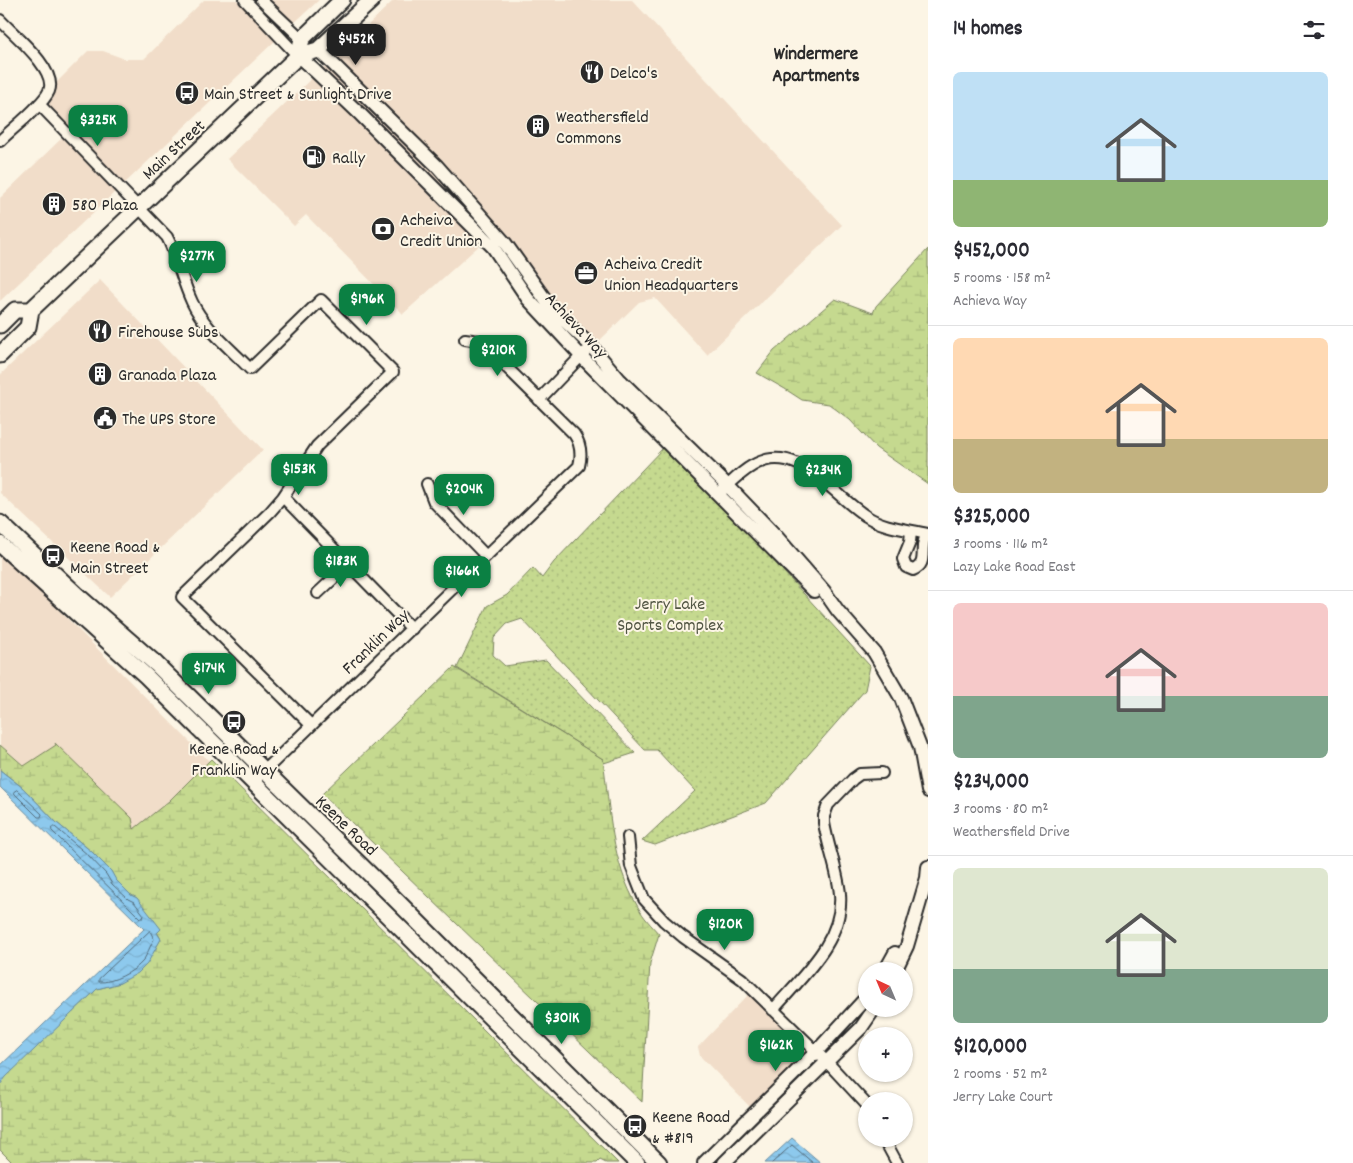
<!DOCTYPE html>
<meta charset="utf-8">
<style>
:root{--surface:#fff;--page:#f2f2f3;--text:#2b2b33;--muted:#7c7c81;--line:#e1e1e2;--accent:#0b8043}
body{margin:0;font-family:Dekko,sans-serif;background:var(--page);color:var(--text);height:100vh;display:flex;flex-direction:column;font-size:19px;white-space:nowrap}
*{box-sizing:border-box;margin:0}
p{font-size:16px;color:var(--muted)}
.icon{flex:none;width:28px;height:28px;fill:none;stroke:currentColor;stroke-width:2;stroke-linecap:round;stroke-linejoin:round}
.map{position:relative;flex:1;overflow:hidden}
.drawer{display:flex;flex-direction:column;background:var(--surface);width:425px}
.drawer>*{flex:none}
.needle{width:32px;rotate:316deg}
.fabs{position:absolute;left:858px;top:962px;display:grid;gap:10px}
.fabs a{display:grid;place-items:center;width:55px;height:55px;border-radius:50%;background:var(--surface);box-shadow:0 1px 4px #0004;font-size:25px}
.price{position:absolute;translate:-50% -42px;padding:0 11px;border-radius:10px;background:var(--accent);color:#fff;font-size:16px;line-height:32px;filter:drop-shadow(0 1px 2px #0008)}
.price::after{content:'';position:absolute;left:50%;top:30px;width:15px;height:11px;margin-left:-8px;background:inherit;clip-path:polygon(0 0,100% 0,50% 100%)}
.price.on{background:#222;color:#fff}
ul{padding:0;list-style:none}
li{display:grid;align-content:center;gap:10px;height:265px;padding:0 25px}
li+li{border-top:1px solid var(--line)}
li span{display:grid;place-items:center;height:155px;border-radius:8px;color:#555}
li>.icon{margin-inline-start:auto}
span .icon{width:90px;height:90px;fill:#fffc;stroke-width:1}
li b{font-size:21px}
h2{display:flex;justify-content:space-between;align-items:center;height:60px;padding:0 25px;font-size:21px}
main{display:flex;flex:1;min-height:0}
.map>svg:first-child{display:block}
</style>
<main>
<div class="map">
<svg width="928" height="1163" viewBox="0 0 928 1163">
<defs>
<pattern id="wetland-marsh" width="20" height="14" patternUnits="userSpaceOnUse" patternTransform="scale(1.25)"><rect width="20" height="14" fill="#c5d98f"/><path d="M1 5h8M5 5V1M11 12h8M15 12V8" fill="none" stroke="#a9ba7c"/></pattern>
<pattern id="park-dots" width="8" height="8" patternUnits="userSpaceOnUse" patternTransform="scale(1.25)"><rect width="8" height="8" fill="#c5d98f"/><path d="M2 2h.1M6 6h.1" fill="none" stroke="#a9ba7c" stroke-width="1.8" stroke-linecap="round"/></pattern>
<pattern id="water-waves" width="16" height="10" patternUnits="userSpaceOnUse" patternTransform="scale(1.25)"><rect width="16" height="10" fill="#8dc9ed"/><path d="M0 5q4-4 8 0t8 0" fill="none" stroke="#7aadcb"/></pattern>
</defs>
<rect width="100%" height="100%" fill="#fcf5e5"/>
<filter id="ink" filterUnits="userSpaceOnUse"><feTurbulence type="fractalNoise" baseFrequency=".02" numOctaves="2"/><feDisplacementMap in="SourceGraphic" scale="10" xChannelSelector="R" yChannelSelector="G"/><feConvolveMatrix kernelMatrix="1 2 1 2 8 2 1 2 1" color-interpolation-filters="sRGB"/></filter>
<g filter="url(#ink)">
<path fill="#f1ddc9" d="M204 0H237L276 40 124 184 46 104 53 94 55 84 88 51H103L125 59H144Z
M267 0H319L292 25Z
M394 0H632L842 225 707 355 655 298 639 302 596 344 556 306 334 58Z
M327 64 433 169 502 245 583 346 581 349 321 70Z
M314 76 482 243 403 314 306 215 294 226 227 159Z
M64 136 117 190 0 301V198Z
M100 280 263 450 110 597 0 493V375Z
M0 551 209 761 169 801 134 830 24 766 0 745Z
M750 993 809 1051 752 1109 700 1056 698 1047Z"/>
<path fill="url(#wetland-marsh)" stroke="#78825d" d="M928 249V484L876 448 850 420 829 404 802 400 785 389 757 373 774 351 835 299 873 313 876 306Z
M454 667 603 759C610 810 611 862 638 907 643 917 652 926 659 934L650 963 642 1102 322 794Z
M55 743 132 818 134 829 169 801 211 759 618 1163H606L600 1160 597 1163H13L0 1150V1085L5 1077 97 989 120 983 156 947 161 939 137 898 131 895 115 880 111 871 92 852 57 823 23 788 0 770V745L24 766 56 745Z"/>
<path fill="url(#park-dots)" stroke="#78825d" d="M664 447 727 510 870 666 865 690 766 803 655 845 642 841 695 791 657 750H645L522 619 507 624 494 638 493 655 505 666 546 660 635 753 604 763 603 759 457 668 487 606 507 595 533 568 542 578 554 562Z"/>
<path fill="url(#water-waves)" stroke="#668a9f" d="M0 770 23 788 57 823 92 852 111 871 116 880 131 895 137 898 161 929 157 933 161 939 147 964 138 973 120 983 97 989 6 1077 0 1085V1066L144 929 0 787Z
M792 1138 821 1163H765Z"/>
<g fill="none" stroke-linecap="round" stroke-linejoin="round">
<path stroke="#526a79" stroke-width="1" d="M17 790 42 814 41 817H38L15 794 14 792Z
M52 827H55L88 855 106 874 112 884 128 899 134 902 144 915 143 918H140L52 831Z
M150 931 154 939C150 946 147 955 143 961 134 972 112 983 99 982V979Z
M772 1163 792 1145 813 1163"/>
<g stroke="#2b2b2b" stroke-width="14">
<path id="minor" d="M245 0 298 56
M261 0 302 39
M0 20C13 34 58 70 49 91 43 105 12 129 0 141
M39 104 167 237C178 258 182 281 192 302 204 328 230 348 250 369L321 300 393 372 317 446 283 497 270 512 182 597 311 725
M539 400 585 352
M427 484 434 502 486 556
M722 491C732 482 741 472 752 466 797 439 832 495 866 516 884 528 907 529 928 534
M283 497 412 629
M911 531 910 542 903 559 906 567 913 570C925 565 922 557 923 546 923 542 925 538 926 534
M318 593 348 565
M253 782 579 466C582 454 581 444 574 434L483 344 479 341 465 339
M628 837 631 866 644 899 664 921 683 937 742 979 827 1062 866 1104
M773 1010C801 977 844 941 840 894 838 872 828 847 824 823V816L828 805 853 779 860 774 882 773
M884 1139 897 1163"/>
</g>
<g stroke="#2b2b2b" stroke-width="16">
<path id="tertiary" d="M318 50 332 63 437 166 505 243 552 309 590 345 619 379 728 486 776 536 824 591 838 611 874 652 901 698 920 747 928 791
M298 56 315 71 361 115 493 247 528 299 582 357 814 591
M885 971 895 953
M895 971 907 946 927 878 928 867
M704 1163 816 1052 866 998
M724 1163 861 1028 874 1009"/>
</g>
<g stroke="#2b2b2b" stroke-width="19">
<path id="secondary" d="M298 56 302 39 342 0
M0 325 15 310H31
M0 355 28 327 31 310 298 56 318 50 372 0
M0 523 78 596 156 664 390 894 659 1163
M0 544 146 676 637 1163"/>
</g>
<use href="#minor" stroke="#fcf5e5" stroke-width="10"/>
<use href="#tertiary" stroke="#fcf5e5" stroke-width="12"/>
<use href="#secondary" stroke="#fcf5e5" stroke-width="15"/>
</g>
</g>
<defs>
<g id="restaurant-disc" transform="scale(1.25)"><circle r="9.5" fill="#2b2b2b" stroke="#fcf5e5"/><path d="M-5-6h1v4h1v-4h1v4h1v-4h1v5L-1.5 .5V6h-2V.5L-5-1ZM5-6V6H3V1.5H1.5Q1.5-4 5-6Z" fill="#fff"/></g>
<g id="bus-disc" transform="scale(1.25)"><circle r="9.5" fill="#2b2b2b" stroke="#fcf5e5"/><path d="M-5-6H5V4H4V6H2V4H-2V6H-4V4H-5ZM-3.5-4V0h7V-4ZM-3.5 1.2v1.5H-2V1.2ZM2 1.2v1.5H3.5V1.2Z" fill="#fff"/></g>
<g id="building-disc" transform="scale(1.25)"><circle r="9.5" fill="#2b2b2b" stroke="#fcf5e5"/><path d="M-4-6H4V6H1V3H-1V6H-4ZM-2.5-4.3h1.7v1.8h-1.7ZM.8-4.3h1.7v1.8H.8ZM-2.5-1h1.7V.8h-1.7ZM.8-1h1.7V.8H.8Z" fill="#fff"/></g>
<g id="fuel-disc" transform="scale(1.25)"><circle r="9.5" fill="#2b2b2b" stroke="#fcf5e5"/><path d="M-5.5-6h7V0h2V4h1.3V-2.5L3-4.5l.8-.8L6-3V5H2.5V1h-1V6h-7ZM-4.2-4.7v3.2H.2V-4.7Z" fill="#fff"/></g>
<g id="bank-disc" transform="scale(1.25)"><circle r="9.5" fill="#2b2b2b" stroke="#fcf5e5"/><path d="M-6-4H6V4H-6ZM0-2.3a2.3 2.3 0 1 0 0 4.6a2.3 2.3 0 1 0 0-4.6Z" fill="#fff"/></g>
<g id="office-disc" transform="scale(1.25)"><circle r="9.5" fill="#2b2b2b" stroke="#fcf5e5"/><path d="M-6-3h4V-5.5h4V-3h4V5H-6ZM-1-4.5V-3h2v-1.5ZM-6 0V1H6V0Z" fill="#fff"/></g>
<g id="civic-disc" transform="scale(1.25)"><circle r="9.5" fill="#2b2b2b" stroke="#fcf5e5"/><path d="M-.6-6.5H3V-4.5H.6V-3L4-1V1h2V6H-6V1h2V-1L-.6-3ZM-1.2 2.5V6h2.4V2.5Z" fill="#fff"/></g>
</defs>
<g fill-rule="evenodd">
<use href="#restaurant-disc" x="592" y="72"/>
<use href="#bus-disc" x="187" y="93"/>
<use href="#building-disc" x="538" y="126"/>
<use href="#fuel-disc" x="314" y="157"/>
<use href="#building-disc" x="54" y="204"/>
<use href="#bank-disc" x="383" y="229"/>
<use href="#office-disc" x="586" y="273"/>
<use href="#restaurant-disc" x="100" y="331"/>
<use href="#building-disc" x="100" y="374"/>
<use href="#civic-disc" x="105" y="418"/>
<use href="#bus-disc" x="53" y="556"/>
<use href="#bus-disc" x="234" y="722"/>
<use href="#bus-disc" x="635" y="1126"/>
</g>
<g text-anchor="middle" stroke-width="4" stroke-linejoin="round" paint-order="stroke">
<g font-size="18" fill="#2b2b2b" stroke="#fcf5e5" text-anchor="start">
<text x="610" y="78">Delco's</text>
<text x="204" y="99">Main Street &amp; Sunlight Drive</text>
<text x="556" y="122">Weathersfield<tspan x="556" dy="21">Commons</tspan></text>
<text x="332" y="163">Rally</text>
<text x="72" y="210">580 Plaza</text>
<text x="400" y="225">Acheiva<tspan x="400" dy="21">Credit Union</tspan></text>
<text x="604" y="269">Acheiva Credit<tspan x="604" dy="21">Union Headquarters</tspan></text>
<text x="118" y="337">Firehouse Subs</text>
<text x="118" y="380">Granada Plaza</text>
<text x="122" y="424">The UPS Store</text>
<text x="70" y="552">Keene Road &amp;<tspan x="70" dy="21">Main Street</tspan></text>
<text x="234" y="754" text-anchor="middle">Keene Road &amp;<tspan x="234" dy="21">Franklin Way</tspan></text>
<text x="652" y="1122">Keene Road<tspan x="652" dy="21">&amp; #819</tspan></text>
</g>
<g font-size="18" fill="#2b2b2b" stroke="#fcf5e5">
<text transform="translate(173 149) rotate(-43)" y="6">Main Street</text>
<text transform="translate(577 325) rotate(47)" y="6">Achieva Way</text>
<text transform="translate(375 641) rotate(-44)" y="6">Franklin Way</text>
<text transform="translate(347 825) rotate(44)" y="6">Keene Road</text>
</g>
<g font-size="18" fill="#525644" stroke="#fcf5e5">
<text x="670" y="609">Jerry Lake<tspan x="670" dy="21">Sports Complex</tspan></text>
</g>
<g font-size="19" font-weight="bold" fill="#2b2b2b" stroke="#fcf5e5">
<text x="816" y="59">Windermere<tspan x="816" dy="22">Apartments</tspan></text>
</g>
</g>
</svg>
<div class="fabs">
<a><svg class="needle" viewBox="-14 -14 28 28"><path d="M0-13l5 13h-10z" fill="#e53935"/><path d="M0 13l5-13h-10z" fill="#7c7c81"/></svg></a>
<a>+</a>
<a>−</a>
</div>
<b class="price on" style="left:356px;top:66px">$452K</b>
<b class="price" style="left:98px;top:147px">$325K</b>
<b class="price" style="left:197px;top:283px">$277K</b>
<b class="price" style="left:367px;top:326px">$196K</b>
<b class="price" style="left:498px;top:377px">$210K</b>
<b class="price" style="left:299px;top:496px">$153K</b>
<b class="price" style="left:823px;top:497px">$234K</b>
<b class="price" style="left:464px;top:516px">$204K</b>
<b class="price" style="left:341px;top:588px">$183K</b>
<b class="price" style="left:462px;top:598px">$166K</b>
<b class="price" style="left:209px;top:695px">$174K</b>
<b class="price" style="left:725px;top:951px">$120K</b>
<b class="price" style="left:562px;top:1045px">$301K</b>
<b class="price" style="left:776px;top:1072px">$162K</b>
</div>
<section class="drawer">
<h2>14 homes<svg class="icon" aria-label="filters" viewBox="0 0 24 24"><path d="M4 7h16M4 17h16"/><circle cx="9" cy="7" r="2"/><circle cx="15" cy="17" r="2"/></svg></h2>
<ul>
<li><span style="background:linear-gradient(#bfe0f5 70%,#8fb573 0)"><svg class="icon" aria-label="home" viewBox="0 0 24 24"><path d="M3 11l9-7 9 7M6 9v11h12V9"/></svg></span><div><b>$452,000</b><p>5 rooms · 158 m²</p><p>Achieva Way</p></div></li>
<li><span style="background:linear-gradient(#ffd9b3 65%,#c2b280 0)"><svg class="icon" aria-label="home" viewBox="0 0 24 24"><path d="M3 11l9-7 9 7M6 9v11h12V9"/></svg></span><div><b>$325,000</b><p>3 rooms · 116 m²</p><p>Lazy Lake Road East</p></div></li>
<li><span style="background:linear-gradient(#f6c9c9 60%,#7fa58c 0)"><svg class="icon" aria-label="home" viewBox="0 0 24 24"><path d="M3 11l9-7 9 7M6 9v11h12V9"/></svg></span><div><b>$234,000</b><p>3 rooms · 80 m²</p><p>Weathersfield Drive</p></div></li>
<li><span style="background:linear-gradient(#dfe7d0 65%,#7fa58c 0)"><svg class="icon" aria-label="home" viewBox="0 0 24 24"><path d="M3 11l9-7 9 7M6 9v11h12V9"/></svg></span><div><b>$120,000</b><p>2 rooms · 52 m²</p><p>Jerry Lake Court</p></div></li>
</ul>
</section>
</main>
